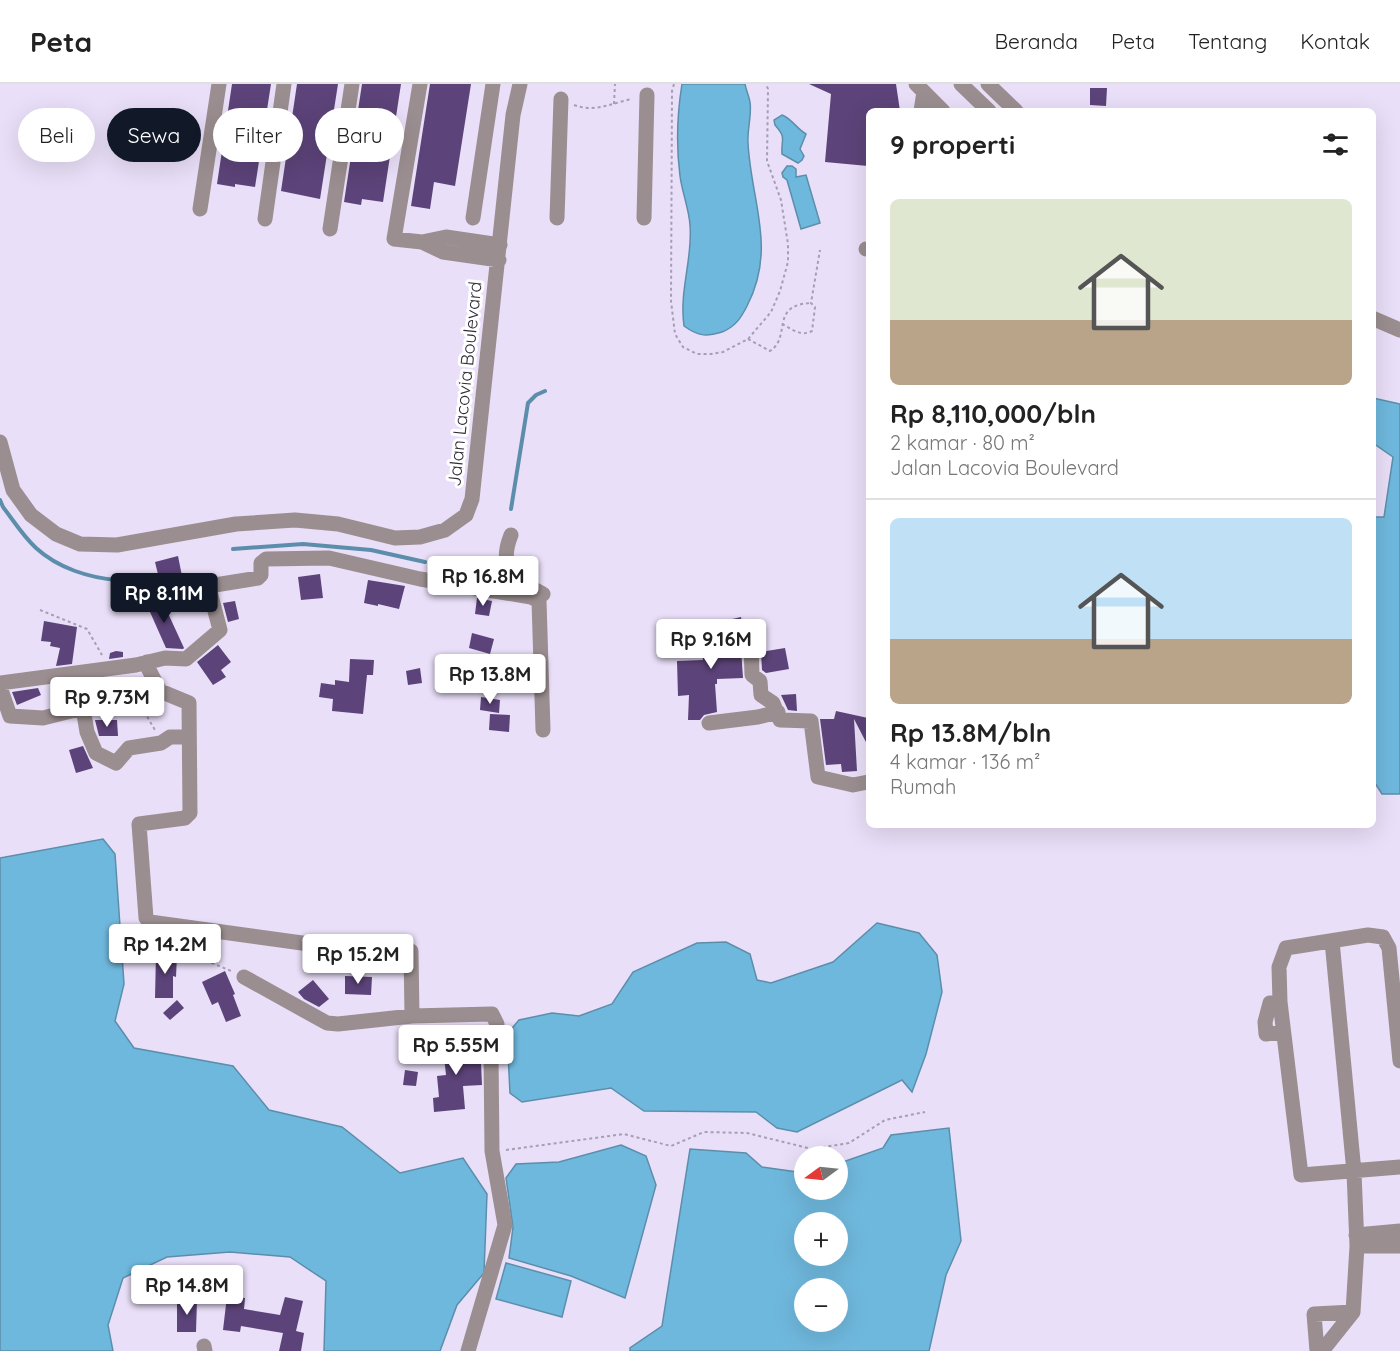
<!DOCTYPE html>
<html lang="id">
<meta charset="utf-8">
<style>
:root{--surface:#fff;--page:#f6f6f6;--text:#222;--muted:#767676;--line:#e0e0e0;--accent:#111827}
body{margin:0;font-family:Quicksand,sans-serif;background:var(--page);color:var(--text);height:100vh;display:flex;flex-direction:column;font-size:22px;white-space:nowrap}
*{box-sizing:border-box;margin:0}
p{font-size:20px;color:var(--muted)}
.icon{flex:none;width:33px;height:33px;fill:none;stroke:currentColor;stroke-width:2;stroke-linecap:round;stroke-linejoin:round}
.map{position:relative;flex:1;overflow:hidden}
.sheet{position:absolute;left:866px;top:24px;width:510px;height:720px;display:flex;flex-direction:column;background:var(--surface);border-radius:9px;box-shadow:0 6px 24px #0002}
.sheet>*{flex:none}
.hud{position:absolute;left:18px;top:24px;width:570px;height:54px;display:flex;gap:12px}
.needle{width:39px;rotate:255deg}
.tools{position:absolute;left:794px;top:1062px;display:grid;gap:12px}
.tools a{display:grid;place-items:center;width:54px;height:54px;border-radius:50%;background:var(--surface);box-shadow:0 6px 24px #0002;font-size:30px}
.price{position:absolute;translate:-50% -51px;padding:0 14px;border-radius:6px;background:#fff;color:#222;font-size:20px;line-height:39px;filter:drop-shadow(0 2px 3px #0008)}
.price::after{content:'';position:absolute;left:50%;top:36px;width:18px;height:14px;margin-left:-9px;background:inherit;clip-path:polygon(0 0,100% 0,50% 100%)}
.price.current{background:var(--accent);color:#fff}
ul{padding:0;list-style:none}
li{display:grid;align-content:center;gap:12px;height:318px;padding:0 24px}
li+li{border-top:2px solid var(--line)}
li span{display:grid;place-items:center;height:186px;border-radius:9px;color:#555}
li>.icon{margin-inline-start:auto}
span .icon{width:108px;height:108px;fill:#fffc;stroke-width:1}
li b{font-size:26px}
h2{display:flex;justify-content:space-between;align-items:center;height:72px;padding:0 24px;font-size:26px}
.chip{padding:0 21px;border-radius:27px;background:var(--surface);box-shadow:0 6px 24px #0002;font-size:21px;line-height:54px}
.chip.current{background:var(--accent);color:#fff}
header{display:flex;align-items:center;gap:36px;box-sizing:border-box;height:84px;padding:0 30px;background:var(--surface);border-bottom:2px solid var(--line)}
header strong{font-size:28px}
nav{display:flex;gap:33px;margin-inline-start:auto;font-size:21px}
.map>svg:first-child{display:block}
</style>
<header>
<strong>Peta</strong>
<nav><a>Beranda</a><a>Peta</a><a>Tentang</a><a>Kontak</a></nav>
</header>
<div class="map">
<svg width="1400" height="1267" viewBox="0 0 1400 1267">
<rect width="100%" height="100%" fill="#e9dff8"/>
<path fill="#6fb8dd" stroke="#5c8eab" stroke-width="1.5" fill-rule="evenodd" d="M682 0H745C746 6 749 12 750 18 752 31 747 46 748 59 751 118 777 164 747 222 741 234 735 243 722 248 705 253 698 252 684 242 679 206 693 174 690 141 689 125 682 108 680 92 676 61 677 31 682 0Z
M782 31C791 34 797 45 806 50L800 65 804 72 802 76 798 79 782 70C781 53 787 55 775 41L774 36Z
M787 82H792L796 85V93L806 91 820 139 801 145 787 96 783 93 782 89Z
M1373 314 1400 320V710H1382L1373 696V433H1384L1393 373 1373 359Z
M103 755 115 770 124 900 115 937 134 964 233 982 269 1026 342 1043 400 1089 463 1074 487 1110 484 1189 457 1221 440 1267H324L326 1197 290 1173 230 1168 167 1173 123 1194 108 1241 113 1267H0V774Z
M877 839 919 849 937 871 942 908 926 970 912 1008 902 996 797 1048 777 1044 756 1028 644 1027 611 1004 522 1018 510 1009 507 950 519 936 552 929 579 932 612 920 633 888 697 859 726 858 750 870 757 896 771 899 833 878Z
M949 1044 961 1157 946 1191 929 1267H630V1264L662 1242 690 1065 746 1069 762 1083 804 1089V1106H837V1080L883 1064 891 1051ZM804 1138H837V1172H804ZM804 1204H837V1238H804Z
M621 1061 646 1072 656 1101 625 1214 571 1192 509 1174 513 1143 506 1094 516 1080 559 1078Z
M506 1179 571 1197 562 1233 496 1215Z"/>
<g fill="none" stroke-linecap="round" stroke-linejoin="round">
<path stroke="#5c8eab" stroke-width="4" d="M0 416 3 423C13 436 23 452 36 464 58 484 89 494 118 496
M511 425 528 319 536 311 545 307
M233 465 303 460 371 466 425 478"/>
</g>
<path fill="#5c4379" d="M232 0H271L255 103 235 100V103L217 100Z
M297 0H338L320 115 281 107Z
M362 0H401L383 118 362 115 361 121 344 118Z
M430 0H471L455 102 434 98 430 125 411 122Z
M809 0H896L900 27H868V82L825 78 831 10Z
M1090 4H1107L1106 22 1090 21Z
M178 472 182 492 189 490 193 507 164 515 155 478Z
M320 490 323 514 301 516 298 493Z
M368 496 405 502 399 525 378 520V522L364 519Z
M161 514 184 564 183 565 166 564 150 528H147L146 515Z
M477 514 492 517 489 532 475 530Z
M235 517 239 535 228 538 223 519Z
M741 533 744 550 740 551 743 594 717 595V600H715L717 628 704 631 700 636H688L689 611 678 612 677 577 703 576 701 559 722 556 719 538Z
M44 537 77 543 72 580 56 582 60 564 50 562 51 558 41 557Z
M472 549 494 555 490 570 469 564Z
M218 561 231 578 221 586 226 593 213 601 197 578Z
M785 564 789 585 766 589 762 586 761 568Z
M116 567 123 568V573L109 575 110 569Z
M481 572 510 577 507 598 477 592Z
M350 575 374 576 373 591H367L363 630 332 627 333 615 319 613 321 599 335 601V596L349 598Z
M420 584 422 599 408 601 406 587Z
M95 602 97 621H92L85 615H78L76 604Z
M38 604 41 611 17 621 12 608Z
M796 610 797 627 788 626 781 611Z
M481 613 500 616 499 629 480 626Z
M836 627 868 634V662L854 635 857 687 842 688 841 680 826 681 820 635H834Z
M490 630 510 631 509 648 489 646Z
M95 636H117L118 652H99Z
M83 662 93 684 76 689 69 666Z
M156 870 177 871 176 893 173 892V914H155Z
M225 887 235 910 233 911 241 932 226 938 218 918 212 921 202 898Z
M345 892 372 893 371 911 345 910Z
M313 896 329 915 319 923 304 915 298 908Z
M177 916 184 924 170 936 163 929Z
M465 952 468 979 481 978 482 1001 463 1002 465 1025 434 1028 433 1014 439 1013 437 992 446 991 442 954Z
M405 986 418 988 416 1002 403 1001Z
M227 1212 245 1214 244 1225 280 1231 285 1213 303 1217 296 1247 304 1249 301 1267H279L283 1249 241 1242 240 1248 223 1246Z
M177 1216H197L196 1248H177Z"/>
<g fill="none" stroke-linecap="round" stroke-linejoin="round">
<path stroke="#a69eb1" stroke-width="2" stroke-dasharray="3 3" stroke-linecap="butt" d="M674 0 672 7 671 217 675 250 683 263 697 270H711L723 268 748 255 771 228 780 207 788 178V160L781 116 767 77 768 5 766 0
M614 20 615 0
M574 21C595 29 612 19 632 15
M782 240C792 245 801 253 812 247L815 223 811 219 820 166
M748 255 770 267C792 253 769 221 811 219
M40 526 87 545 102 571
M117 597 125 612 142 624 155 646
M195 858 198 873 231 887
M506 1066 624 1050 671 1062 704 1048 747 1049 812 1065 849 1059 885 1036 925 1028"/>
<path stroke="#9b8e90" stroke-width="15" d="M420 0 394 155 422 158
M916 0 943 27
M961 0 989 27
M988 0 1016 27
M921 27 924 8
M200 125 219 0
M473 134 493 0
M557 134 561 15
M644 134 647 11
M265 135 284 0
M330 145 352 0
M866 165H868
M499 176 443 168 422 158 446 153 500 161
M1372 234 1400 246
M0 358 13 406 31 431 56 450 80 460 117 461 236 440 295 436 338 440 395 454 420 453 445 446 466 431 472 415 513 31 520 0
M511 451C497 486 515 495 543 510L542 511
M751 559 752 591 760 597 761 611 773 619 780 636 811 637 818 693 853 701 868 698
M147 578 148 584 160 607 189 619 190 729 185 734 139 740 146 834 150 838 331 863 411 867 412 932
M0 599 136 581 165 574 186 575 220 546 210 508 211 505 215 501 258 494 261 491V479L266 475 329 474 420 495 531 513 539 517 543 646
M0 603 10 632 43 634 83 624 87 648 96 669 116 679 129 664 161 659 170 653H189
M709 639 758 633 778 628
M244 893 327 939 338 940 412 932 492 930 497 940 492 958 491 971 492 1067 505 1141 468 1267
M1280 918 1279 883 1286 864 1368 851 1383 853 1389 864 1400 977
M1283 948 1266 950 1265 938 1270 919 1280 918 1301 1091 1400 1083
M1356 1151 1400 1147
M1357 1162H1400
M204 1262 205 1267
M1317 1267 1314 1230 1353 1228
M1322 1267 1353 1228 1357 1162 1354 1088 1332 857"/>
</g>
<g text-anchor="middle" stroke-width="6" stroke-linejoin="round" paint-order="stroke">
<g font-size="18" fill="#302c35" stroke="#fff">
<text transform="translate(465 300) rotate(-84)" y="6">Jalan Lacovia Boulevard</text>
</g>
</g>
</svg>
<div class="tools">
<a><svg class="needle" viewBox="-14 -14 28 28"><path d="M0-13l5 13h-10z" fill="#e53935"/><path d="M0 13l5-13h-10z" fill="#767676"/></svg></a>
<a>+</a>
<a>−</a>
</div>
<b class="price" style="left:483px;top:523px">Rp 16.8M</b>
<b class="price current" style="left:164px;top:540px">Rp 8.11M</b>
<b class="price" style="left:711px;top:586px">Rp 9.16M</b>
<b class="price" style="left:490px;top:621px">Rp 13.8M</b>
<b class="price" style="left:107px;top:644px">Rp 9.73M</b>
<b class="price" style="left:165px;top:891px">Rp 14.2M</b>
<b class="price" style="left:358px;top:901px">Rp 15.2M</b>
<b class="price" style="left:456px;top:992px">Rp 5.55M</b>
<b class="price" style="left:187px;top:1232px">Rp 14.8M</b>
<div class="hud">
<a class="chip">Beli</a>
<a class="chip current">Sewa</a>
<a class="chip">Filter</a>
<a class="chip">Baru</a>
</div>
<section class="sheet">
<h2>9 properti<svg class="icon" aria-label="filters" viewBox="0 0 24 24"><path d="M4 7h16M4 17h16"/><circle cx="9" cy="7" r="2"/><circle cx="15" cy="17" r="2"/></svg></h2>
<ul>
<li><span style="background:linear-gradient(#dfe7d0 65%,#b9a48a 0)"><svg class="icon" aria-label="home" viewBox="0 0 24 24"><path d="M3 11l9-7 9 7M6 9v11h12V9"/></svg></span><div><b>Rp 8,110,000/bln</b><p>2 kamar · 80 m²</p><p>Jalan Lacovia Boulevard</p></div></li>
<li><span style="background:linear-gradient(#bfe0f5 65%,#b9a48a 0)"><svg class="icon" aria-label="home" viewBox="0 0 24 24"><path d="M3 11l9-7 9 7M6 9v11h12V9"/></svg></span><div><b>Rp 13.8M/bln</b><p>4 kamar · 136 m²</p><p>Rumah</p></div></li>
</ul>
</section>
</div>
